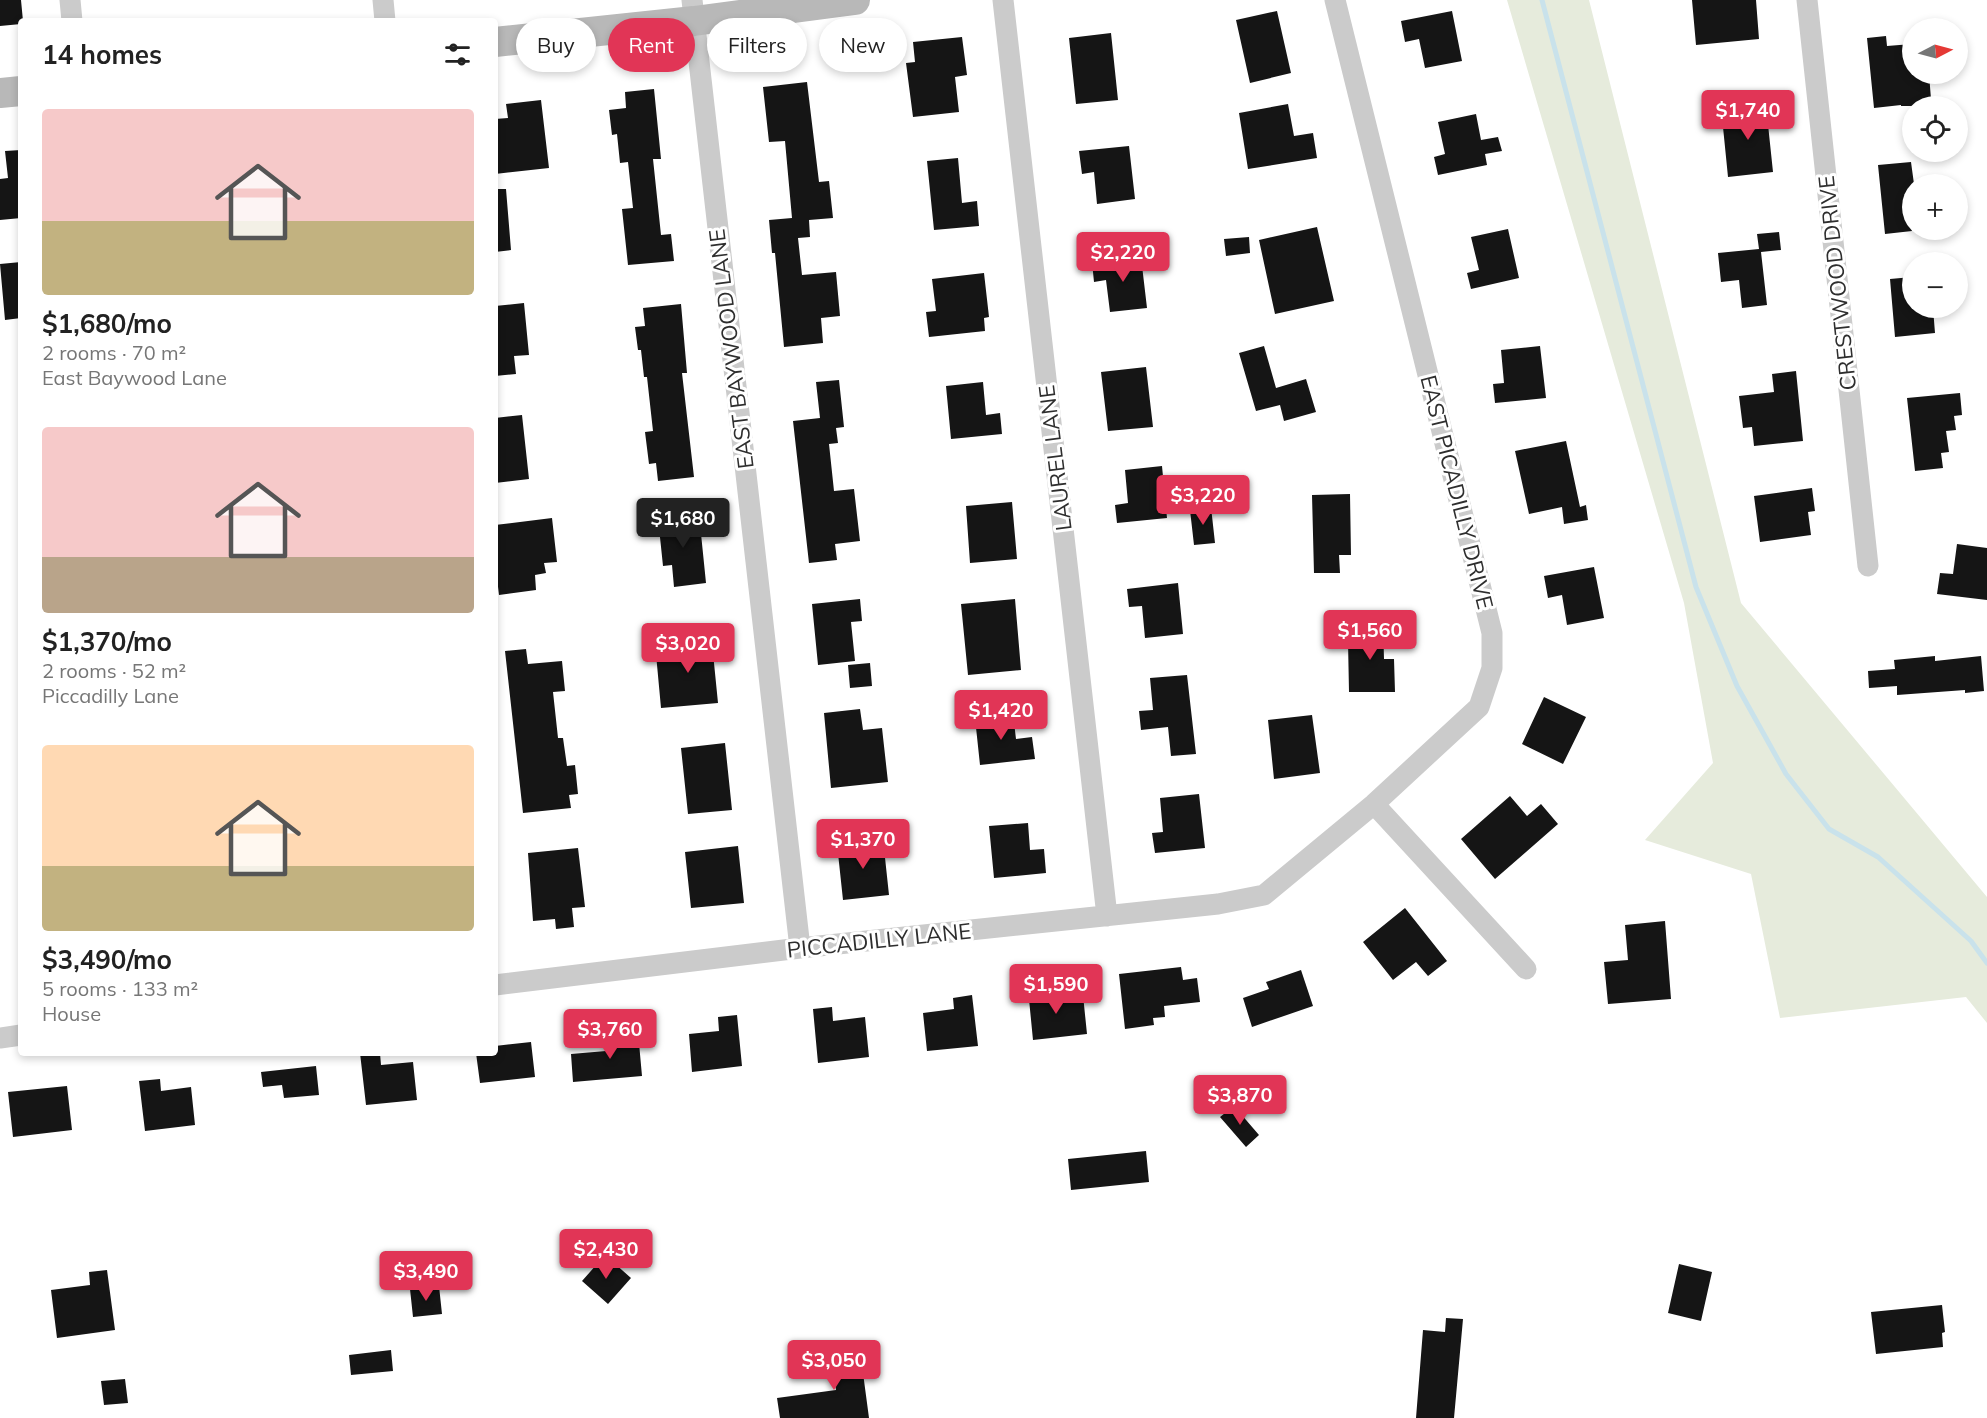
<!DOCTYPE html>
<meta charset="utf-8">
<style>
:root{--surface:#fff;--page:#f6f6f6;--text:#222;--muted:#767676;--accent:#e13556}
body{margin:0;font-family:Mulish,sans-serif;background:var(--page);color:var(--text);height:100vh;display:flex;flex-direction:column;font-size:22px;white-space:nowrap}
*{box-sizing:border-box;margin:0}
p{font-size:20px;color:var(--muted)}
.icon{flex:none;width:33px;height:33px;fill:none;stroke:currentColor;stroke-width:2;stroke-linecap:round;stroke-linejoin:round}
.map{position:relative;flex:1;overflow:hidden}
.panel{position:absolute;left:18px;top:18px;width:480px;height:1038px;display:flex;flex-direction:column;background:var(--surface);border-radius:6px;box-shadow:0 3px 9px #0003}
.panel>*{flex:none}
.banner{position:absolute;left:516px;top:18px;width:570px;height:54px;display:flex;gap:12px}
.needle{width:39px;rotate:84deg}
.controls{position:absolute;left:1902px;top:18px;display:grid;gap:12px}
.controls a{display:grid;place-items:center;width:66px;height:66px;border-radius:50%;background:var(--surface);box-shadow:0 3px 9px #0003;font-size:30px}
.price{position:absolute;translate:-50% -51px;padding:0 14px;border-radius:6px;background:var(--accent);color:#fff;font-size:20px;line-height:39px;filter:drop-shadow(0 2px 3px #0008)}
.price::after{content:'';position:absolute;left:50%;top:36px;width:18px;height:14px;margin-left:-9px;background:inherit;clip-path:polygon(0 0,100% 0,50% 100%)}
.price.active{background:#222;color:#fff}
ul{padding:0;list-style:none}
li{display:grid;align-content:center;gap:12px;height:318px;padding:0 24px}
li span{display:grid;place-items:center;height:186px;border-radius:6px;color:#555}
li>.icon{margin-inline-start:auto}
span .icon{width:108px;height:108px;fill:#fffc;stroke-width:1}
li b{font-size:26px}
h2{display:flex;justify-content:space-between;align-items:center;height:72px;padding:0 24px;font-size:26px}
.chip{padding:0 21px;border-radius:27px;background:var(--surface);box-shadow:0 3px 9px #0003;font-size:21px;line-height:54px}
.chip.active{background:var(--accent);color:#fff}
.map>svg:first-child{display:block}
</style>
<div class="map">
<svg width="1987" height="1418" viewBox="0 0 1987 1418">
<rect width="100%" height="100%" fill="#fff"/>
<path fill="#e6ebdc" d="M1507 0H1589L1741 603 1987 897V1023L1966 997 1780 1018 1751 874 1645 840 1713 763 1684 603Z"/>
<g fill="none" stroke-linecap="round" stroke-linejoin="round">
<path stroke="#c9e2eb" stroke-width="5" d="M1542 0 1696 587 1737 686 1786 774 1829 829 1878 857 1971 941 1987 963"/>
</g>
<path fill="#151515" d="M0 0H21L23 21H21V24L0 26Z
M1692 0H1756L1759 39 1696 45Z
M1277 11 1291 73 1250 83 1236 20Z
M1452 11 1462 61 1425 68 1419 39 1405 42 1401 21Z
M1111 33 1118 100 1076 104 1069 38Z
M1886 36 1887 46 1912 44V74H1929L1931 99 1924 100 1925 106H1901V105L1874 108 1867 38Z
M962 37 967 75 955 77 959 112 913 117 906 63 915 62 913 42Z
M807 82 819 182 829 181 833 218 809 220 810 237 798 238 802 275 836 272 840 316 821 318 823 343 784 347 775 253H772L769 220 792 218 785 141 769 142 763 87Z
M654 89 661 159H653L661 235 671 234 674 261 628 265 622 209 633 208 628 162 620 163 617 134 612 135 609 110 626 108 625 92Z
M1765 96 1773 172 1728 177 1722 117 1748 114 1746 98Z
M541 100 549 168 495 174V119L508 118 506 104Z
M1288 104 1294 136 1313 133 1317 158 1248 169 1239 113Z
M1476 114 1481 140 1498 137 1502 151 1485 154 1487 165 1438 175 1434 157 1445 154 1438 122Z
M1129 146 1135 199 1097 204 1094 172 1082 174 1079 151Z
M21 150V218L0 220V179L8 178 5 151Z
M958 158 962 203 977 201 979 226 934 230 927 161Z
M1911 162 1914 184 1912 231 1885 234 1878 165Z
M495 189H506L511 250 495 252Z
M1317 227 1334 301 1275 314 1259 240Z
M1508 229 1519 278 1471 289 1467 273 1479 270 1471 237Z
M1779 232 1781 250 1761 252 1767 305 1742 308 1739 280 1721 282 1718 253 1759 249 1757 234Z
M1249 237 1250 253 1226 256 1224 239Z
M1141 257 1147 308 1110 312 1106 280 1094 282 1092 262Z
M21 262V318L5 320 0 264Z
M984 273 989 317 984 318 985 331 929 337 926 312 936 311 932 279Z
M1912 277V308H1933L1935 333 1895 337 1890 279Z
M524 303 529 355 514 356 516 374 495 376V306Z
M681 304 687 373H682L694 477 658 481 656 463 649 464 645 432 653 431 647 377H644L641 350H638L635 327 645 326 643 308Z
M1264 346 1276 388 1306 379 1316 412 1284 421 1280 405 1256 411 1239 353Z
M1540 346 1546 398 1495 403 1493 384 1504 383 1501 350Z
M1146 367 1153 427 1108 431 1101 372Z
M1796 371 1803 441 1754 446 1752 427 1743 428 1739 396 1774 392 1772 374Z
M839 380 844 427 836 428 838 443 829 444 834 491 854 489 860 541 835 544 837 560 809 563 793 421 820 418 816 382Z
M983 382 986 415 1000 413 1002 434 951 439 946 386Z
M1960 393 1962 415 1954 416 1956 430 1946 431 1949 452 1941 453 1943 468 1915 471 1907 398Z
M522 415 529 479 495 483V418Z
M1566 441 1580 507 1586 505 1588 520 1564 524 1562 507 1529 514 1515 451Z
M1162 466 1167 518 1117 523 1115 505 1128 503 1125 470Z
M1812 488 1815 511 1808 512 1811 535 1760 542 1754 496Z
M1350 494 1351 555H1339L1340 573H1314L1312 495Z
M1012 502 1017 559 970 563 966 506Z
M1211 507 1215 543 1194 545 1190 510Z
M699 514 706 583 674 587 672 565 663 566 658 518Z
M552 518 557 562 544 563 546 573 535 575 536 590 499 595 495 562V525Z
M1957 544 1987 548V600L1937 594 1940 573 1953 574Z
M1594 567 1604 618 1567 625 1562 595 1548 598 1544 576Z
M1178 583 1183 634 1145 638 1142 606 1129 607 1127 589Z
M860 599 862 621 851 622 855 661 818 665 812 604Z
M1015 599 1021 670 968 675 961 604Z
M1355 623H1383L1384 659H1394L1395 692H1349L1348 641H1355Z
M711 633 718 703 661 708 656 654 686 651 684 635Z
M526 649 528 664 562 661 565 691 553 692 558 738H563L567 766 575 765 578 794 569 795 571 808 523 813 505 651Z
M1935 656V661L1981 656 1984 691 1965 693V690L1897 695V686L1869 688 1868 671 1895 669 1894 660Z
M870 663 872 686 850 688 848 665Z
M1187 675 1196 754 1171 756 1168 727 1141 730 1139 711 1153 710 1150 678Z
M1544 697 1586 717 1563 764 1522 744Z
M860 709 863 730 882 728 888 782 831 788 824 713Z
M1013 714 1016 739 1032 737 1035 759 980 765 975 718Z
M1312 715 1320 773 1274 779 1268 720Z
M725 743 732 810 688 814 681 748Z
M1199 794 1205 848 1155 853 1152 833 1163 832 1160 798Z
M1510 796 1527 816 1541 804 1558 824 1495 879 1461 839Z
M1028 823 1030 850 1044 849 1046 873 994 878 989 826Z
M883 839 889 895 843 900 837 844Z
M738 846 744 903 691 908 685 852Z
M578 848 585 907 572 908 574 927 556 929 555 919 533 921 528 853Z
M1405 908 1447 961 1428 976 1416 962 1393 980 1363 942Z
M1665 921 1671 999 1608 1004 1604 962 1628 960 1625 925Z
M1181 967 1183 980 1197 978 1200 1002 1164 1006 1165 1017 1153 1018 1154 1025 1125 1029 1119 974Z
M1301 970 1313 1006 1252 1027 1243 998 1269 989 1266 982Z
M1051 987 1052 999 1083 995 1087 1034 1033 1040 1028 989Z
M972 995 978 1046 927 1051 923 1013 954 1009 953 998Z
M832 1007 833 1021 865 1017 869 1057 818 1063 813 1009Z
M737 1015 742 1066 692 1072 689 1034 719 1031 718 1017Z
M638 1032 642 1076 573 1082 571 1054 606 1051 604 1035Z
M531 1042 535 1077 480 1083 476 1053H495V1046Z
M360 1053H380L381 1065 413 1062 417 1100 366 1105Z
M316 1066 319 1095 284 1098 282 1085 263 1087 261 1072Z
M160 1079 161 1091 191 1087 195 1125 145 1131 139 1081Z
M67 1086 72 1130 13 1137 8 1092Z
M1234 1106 1259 1135 1246 1147 1220 1117Z
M1146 1151 1149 1182 1071 1190 1068 1159Z
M605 1255 631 1278 608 1304 582 1281Z
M1679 1264 1712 1272 1701 1321 1668 1313Z
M107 1270 115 1330 57 1338 51 1290 90 1285 89 1272Z
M439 1286 442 1314 413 1317 410 1289Z
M1942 1305 1945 1332 1942 1333 1943 1347 1876 1354 1871 1312Z
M1446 1318 1463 1319 1454 1418H1416L1423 1330 1445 1332Z
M859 1343 869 1418H780L777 1398 836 1390 830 1347Z
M391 1350 393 1371 351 1375 349 1355Z
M125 1379 128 1403 104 1405 101 1381Z"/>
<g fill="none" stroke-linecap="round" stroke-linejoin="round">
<path stroke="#cbcbcb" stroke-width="21" d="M70 0 72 21
M383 0 385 21
M692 0 800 948
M1003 0 1107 916
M1807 0 1868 566
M1374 804 1526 969
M495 985 800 948 1218 904 1264 895 1374 804 1479 707 1492 668V633L1335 0
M0 1038 21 1035"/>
<path stroke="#b8b8b8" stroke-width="30" d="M495 42 694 21 855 0
M0 93 21 91"/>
</g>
<g text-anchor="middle" stroke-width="6" stroke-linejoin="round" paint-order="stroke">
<g font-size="22" fill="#2e2e2e" stroke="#fff">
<text transform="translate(1837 283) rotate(-96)" y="8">CRESTWOOD DRIVE</text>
<text transform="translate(731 349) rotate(-97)" y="8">EAST BAYWOOD LANE</text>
<text transform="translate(1055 458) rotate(-97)" y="8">LAUREL LANE</text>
<text transform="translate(1457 492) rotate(76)" y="8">EAST PICADILLY DRIVE</text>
<text transform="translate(879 940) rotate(-6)" y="8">PICCADILLY LANE</text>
</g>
</g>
</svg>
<div class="controls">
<a><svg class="needle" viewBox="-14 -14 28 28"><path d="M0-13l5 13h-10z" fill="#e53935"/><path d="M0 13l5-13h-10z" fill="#767676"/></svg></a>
<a><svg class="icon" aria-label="locate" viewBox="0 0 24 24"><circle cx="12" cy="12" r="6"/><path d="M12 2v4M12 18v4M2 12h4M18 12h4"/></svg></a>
<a>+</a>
<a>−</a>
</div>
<b class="price" style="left:1748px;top:141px">$1,740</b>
<b class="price" style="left:1123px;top:283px">$2,220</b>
<b class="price" style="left:1203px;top:526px">$3,220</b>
<b class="price active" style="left:683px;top:549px">$1,680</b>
<b class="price" style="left:1370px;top:661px">$1,560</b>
<b class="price" style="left:688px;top:674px">$3,020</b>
<b class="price" style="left:1001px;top:741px">$1,420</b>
<b class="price" style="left:863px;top:870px">$1,370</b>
<b class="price" style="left:1056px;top:1015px">$1,590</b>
<b class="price" style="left:610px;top:1060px">$3,760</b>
<b class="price" style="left:1240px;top:1126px">$3,870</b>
<b class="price" style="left:606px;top:1280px">$2,430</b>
<b class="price" style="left:426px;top:1302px">$3,490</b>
<b class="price" style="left:834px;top:1391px">$3,050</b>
<div class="banner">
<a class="chip">Buy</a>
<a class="chip active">Rent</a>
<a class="chip">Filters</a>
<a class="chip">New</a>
</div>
<section class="panel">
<h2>14 homes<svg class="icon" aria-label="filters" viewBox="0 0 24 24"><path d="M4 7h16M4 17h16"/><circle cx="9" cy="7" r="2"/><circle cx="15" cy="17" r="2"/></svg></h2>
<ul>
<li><span style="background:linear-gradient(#f6c9c9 60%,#c2b280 0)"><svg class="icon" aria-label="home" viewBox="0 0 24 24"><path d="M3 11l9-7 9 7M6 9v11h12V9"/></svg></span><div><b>$1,680/mo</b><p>2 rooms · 70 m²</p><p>East Baywood Lane</p></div></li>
<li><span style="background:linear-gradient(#f6c9c9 70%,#b9a48a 0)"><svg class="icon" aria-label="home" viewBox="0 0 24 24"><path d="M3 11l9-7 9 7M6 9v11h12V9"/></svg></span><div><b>$1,370/mo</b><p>2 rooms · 52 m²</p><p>Piccadilly Lane</p></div></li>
<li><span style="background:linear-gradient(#ffd9b3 65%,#c2b280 0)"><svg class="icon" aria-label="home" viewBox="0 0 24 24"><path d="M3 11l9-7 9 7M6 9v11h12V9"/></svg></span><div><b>$3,490/mo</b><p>5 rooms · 133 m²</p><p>House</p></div></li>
</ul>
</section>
</div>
